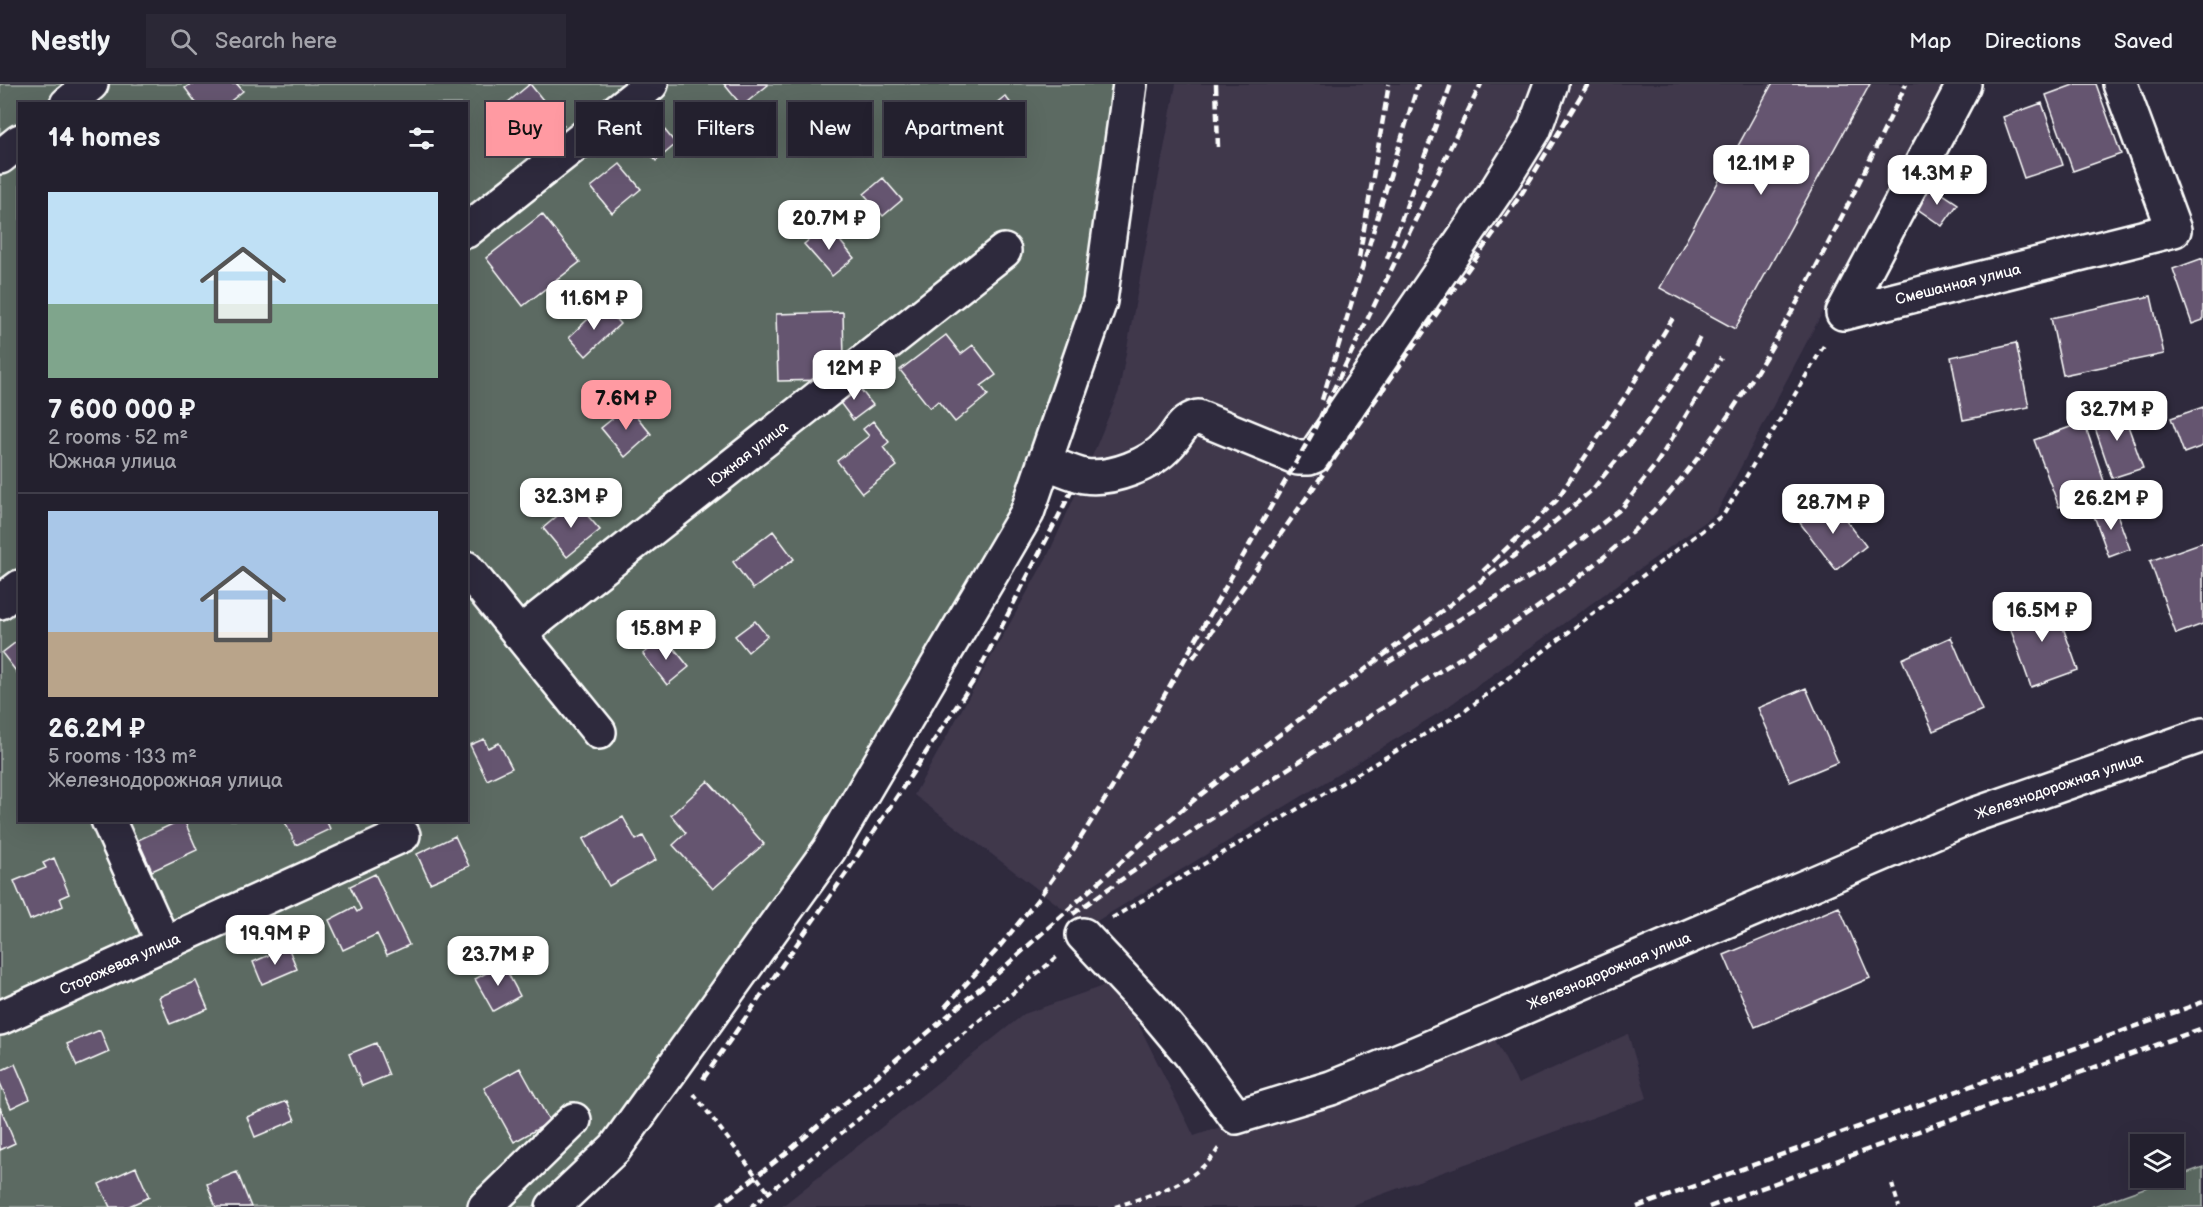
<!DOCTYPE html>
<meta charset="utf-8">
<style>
:root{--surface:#23202e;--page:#2b2836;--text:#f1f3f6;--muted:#a3a3aa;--line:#403e4a;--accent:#ff9aa2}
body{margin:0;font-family:"Balsamiq Sans",sans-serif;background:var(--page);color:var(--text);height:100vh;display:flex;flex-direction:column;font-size:22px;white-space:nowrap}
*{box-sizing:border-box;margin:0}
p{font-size:20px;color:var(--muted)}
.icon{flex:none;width:33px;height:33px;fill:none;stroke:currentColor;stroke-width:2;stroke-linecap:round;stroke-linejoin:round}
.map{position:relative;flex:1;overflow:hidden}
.side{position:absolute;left:18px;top:18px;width:450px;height:720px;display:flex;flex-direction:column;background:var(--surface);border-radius:0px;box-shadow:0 6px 24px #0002,0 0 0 2px var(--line)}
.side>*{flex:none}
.top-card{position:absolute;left:486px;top:18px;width:570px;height:54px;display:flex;gap:12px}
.buttons{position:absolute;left:2130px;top:1050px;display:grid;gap:12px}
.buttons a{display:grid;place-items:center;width:54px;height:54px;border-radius:0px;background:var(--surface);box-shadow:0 6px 24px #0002,0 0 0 2px var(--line);font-size:30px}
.price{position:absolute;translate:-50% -51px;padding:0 14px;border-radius:12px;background:#fff;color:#222;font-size:20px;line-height:39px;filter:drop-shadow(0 2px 3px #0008)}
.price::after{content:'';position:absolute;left:50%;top:36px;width:18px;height:14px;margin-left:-9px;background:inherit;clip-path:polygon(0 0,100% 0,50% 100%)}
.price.on{background:var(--accent);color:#111}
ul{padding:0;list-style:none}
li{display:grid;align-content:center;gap:12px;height:318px;padding:0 30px}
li+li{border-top:2px solid var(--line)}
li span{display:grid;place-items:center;height:186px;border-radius:0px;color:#555}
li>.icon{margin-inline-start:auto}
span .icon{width:108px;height:108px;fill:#fffc;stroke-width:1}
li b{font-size:26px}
h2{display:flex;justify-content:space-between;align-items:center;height:72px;padding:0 30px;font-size:26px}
.tag{padding:0 21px;border-radius:0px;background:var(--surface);box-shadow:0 6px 24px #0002,0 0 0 2px var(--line);font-size:21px;line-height:54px}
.tag.on{background:var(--accent);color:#111}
header{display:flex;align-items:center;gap:36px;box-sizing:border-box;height:84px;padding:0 30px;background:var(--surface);border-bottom:2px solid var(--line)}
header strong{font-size:28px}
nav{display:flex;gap:33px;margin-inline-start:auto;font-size:21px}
.search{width:420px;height:54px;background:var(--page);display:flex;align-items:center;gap:15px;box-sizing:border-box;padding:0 21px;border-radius:0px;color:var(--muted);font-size:22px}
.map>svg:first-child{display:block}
</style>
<header>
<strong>Nestly</strong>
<div class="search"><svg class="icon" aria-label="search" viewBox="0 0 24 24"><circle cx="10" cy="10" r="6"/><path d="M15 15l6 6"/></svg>Search here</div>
<nav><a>Map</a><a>Directions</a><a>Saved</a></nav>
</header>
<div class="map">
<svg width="2203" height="1123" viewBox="0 0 2203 1123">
<rect width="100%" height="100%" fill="#2f2a3d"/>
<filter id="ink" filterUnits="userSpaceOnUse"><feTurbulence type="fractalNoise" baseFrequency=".0167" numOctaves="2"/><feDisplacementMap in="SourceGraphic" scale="12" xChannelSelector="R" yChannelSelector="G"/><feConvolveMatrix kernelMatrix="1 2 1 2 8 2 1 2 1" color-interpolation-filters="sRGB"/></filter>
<g filter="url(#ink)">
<path fill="#3f374c" d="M1176 0H1943L1716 430 1442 627 1087 843 914 711 1048 471 1084 392 1119 307Z
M1117 897 1194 1052 1492 950 1518 1000 1628 950 1647 1014 1347 1123H781L1024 930Z"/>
<path fill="#5b6b62" stroke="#adb5b0" stroke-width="1.5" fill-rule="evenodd" d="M0 0H1130L1100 217 1027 429 829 766 553 1123H0ZM20 20H466V736H20Z
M2203 1083V1123H2091Z"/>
<path fill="#65556f" stroke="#fff" stroke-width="1.5" d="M191 0H237L243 7 227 20H197L185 4Z
M530 0 564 42 530 70 496 28Z
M724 0H767L768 1 742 22Z
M1772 0H1870L1735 245 1660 204Z
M2076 0H2096L2121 70 2073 87 2046 11Z
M1005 12 1024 36 1004 52 985 28Z
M2042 19 2063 81 2024 94 2003 33Z
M651 29 676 60 656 77 631 45Z
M620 80 641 105 612 129 591 103Z
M883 94 902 116 883 132 864 110Z
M1931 102 1958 120 1942 142 1916 124Z
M542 130 580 178 523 222 486 174Z
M827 141 854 174 832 192 804 160Z
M2203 174V236L2192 240 2173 185Z
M2151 212 2164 270 2063 291 2051 234Z
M603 221 620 240 586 272 569 253Z
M843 228 844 277H825L826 296 778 297 776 230Z
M946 251 961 270 973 261 996 291 981 302 988 311 955 338 938 317 930 324 900 286Z
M2016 259 2029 323 1963 336 1951 273Z
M854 297 873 321 853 336 835 312Z
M628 322 651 350 625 373 601 344Z
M2121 322 2143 384 2112 394 2091 332Z
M2203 323V362L2184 369 2171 334Z
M873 337 889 358 883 363 897 382 862 409 837 377 869 352 863 345Z
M2084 338 2107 406 2059 423 2034 356Z
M1830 415 1866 462 1836 486 1800 439Z
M575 417 600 446 567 473 543 444Z
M2114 422 2130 465 2109 473 2093 429Z
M773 447 794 475 753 505 733 478Z
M2203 458V540L2176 550 2150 477Z
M2053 515 2078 586 2031 603 2006 532Z
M755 537 767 552 748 568 735 552Z
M665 553 689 583 667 601 643 570Z
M1951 553 1982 626 1933 647 1902 575Z
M20 555V590L19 591 2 569Z
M1806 604 1838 678 1790 698 1758 624Z
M484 655 488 664 499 659 512 684 487 696 470 661Z
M708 697 764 760 713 805 673 761 686 749 671 731Z
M623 733 636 756 643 752 656 776 609 802 583 755Z
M181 736H184L197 766 152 787 138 756Z
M288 736H326L330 745 296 761 285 738Z
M455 752 469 782 430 799 417 770Z
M54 774 69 810 60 814 63 822 30 836 14 797 46 784 43 779Z
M375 790 409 861 387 871 377 850 343 866 329 836 354 823 357 828 361 825 350 802Z
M1839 823 1870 894 1755 943 1724 871Z
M288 863 297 885 262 900 253 878Z
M503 880 520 912 493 927 475 895Z
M196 897 208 925 170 940 159 913Z
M100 946 109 968 77 982 67 960Z
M376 959 389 991 362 1002 349 970Z
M15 980 30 1015 11 1024 0 999V987Z
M520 984 550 1038 514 1058 484 1004Z
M287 1017 295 1036 255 1053 247 1033Z
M0 1023 15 1059 0 1066Z
M136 1083 149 1113 127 1123H110L99 1100Z
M237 1088 251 1123H216L207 1100Z"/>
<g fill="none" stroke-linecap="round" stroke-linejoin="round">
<g stroke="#fff" stroke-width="38">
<path id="minor" d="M67 20 91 0
M0 73 20 57
M466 147 651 0
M1843 229 2174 146 2120 0
M1843 229 1964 0
M1044 378C1057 382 1071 389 1084 392 1111 396 1151 381 1169 360 1179 349 1182 337 1198 333L1298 374H1309L1314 372 1498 104 1534 46 1551 0
M466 484 599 648
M0 518 20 503
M519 550 1004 167
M108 736 164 860
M1083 851 1155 928 1190 970 1236 1033 1331 1004 1417 969 1971 732 2203 651
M0 934 403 751
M485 1123 574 1036
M553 1123 615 1064 829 766 1027 429 1100 217 1130 0"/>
</g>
<path stroke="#fff" stroke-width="4" stroke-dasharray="6 4.5" stroke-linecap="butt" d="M1112 834 1466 626 1724 430 1826 258
M694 1010 769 1109
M1892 1100 1899 1123
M751 1123 1057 873
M1115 1123C1153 1110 1198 1099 1220 1062"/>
<use href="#minor" stroke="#2f2a3d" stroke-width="33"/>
<path stroke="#fff" stroke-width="4.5" stroke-dasharray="9 4.5" stroke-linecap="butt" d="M1216 0 1218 64
M1359 174 1389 0
M1387 175 1451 0
M1322 316 1418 0
M1483 487 1556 417 1628 308 1673 234
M1193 574 1522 109 1588 0
M1387 579 1546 483 1622 424 1657 379 1721 274
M1073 830C1186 748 1304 675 1421 599 1502 547 1587 497 1654 426 1708 368 1750 301 1789 233 1831 157 1869 79 1906 0
M945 923 996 867 1038 815 1073 766 1112 704 1312 350 1481 0
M703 995 849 785 974 596 1072 406
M717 1123 785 1070 998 889 1151 751 1199 712 1519 468 1592 406 1642 345 1686 280 1701 251
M1637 1123 2203 918
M1709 1123 2203 944"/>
</g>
</g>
<g text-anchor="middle" stroke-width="4.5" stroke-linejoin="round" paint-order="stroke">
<g font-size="15" fill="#fff" stroke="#2f2a3d">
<text transform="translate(1958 200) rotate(-14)" y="5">Смешанная улица</text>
<text transform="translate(748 370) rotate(-38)" y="5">Южная улица</text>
<text transform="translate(2059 702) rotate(-19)" y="5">Железнодорожная улица</text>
<text transform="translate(120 880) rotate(-24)" y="5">Сторожевая улица</text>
<text transform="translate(1609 887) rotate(-23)" y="5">Железнодорожная улица</text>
</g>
</g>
</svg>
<div class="buttons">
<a><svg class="icon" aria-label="layers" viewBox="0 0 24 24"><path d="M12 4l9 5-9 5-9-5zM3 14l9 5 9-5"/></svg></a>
</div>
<b class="price" style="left:1761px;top:112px">12.1M ₽</b>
<b class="price" style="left:1937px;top:122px">14.3M ₽</b>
<b class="price" style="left:829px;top:167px">20.7M ₽</b>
<b class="price" style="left:594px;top:247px">11.6M ₽</b>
<b class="price" style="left:854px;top:317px">12M ₽</b>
<b class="price on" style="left:626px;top:347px">7.6M ₽</b>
<b class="price" style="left:2117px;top:358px">32.7M ₽</b>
<b class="price" style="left:571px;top:445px">32.3M ₽</b>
<b class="price" style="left:2111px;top:447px">26.2M ₽</b>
<b class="price" style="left:1833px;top:451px">28.7M ₽</b>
<b class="price" style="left:2042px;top:559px">16.5M ₽</b>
<b class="price" style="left:666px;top:577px">15.8M ₽</b>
<b class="price" style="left:275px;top:882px">19.9M ₽</b>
<b class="price" style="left:498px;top:903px">23.7M ₽</b>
<div class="top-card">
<a class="tag on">Buy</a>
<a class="tag">Rent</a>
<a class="tag">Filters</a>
<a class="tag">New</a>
<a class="tag">Apartment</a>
</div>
<section class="side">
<h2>14 homes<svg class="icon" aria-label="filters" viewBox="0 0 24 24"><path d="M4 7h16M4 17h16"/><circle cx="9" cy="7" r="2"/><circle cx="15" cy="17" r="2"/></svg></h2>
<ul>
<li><span style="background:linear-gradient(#bfe0f5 60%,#7fa58c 0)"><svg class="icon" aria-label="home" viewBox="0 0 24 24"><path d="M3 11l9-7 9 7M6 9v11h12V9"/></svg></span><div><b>7 600 000 ₽</b><p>2 rooms · 52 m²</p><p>Южная улица</p></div></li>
<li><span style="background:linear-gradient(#a9c7e8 65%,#b9a48a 0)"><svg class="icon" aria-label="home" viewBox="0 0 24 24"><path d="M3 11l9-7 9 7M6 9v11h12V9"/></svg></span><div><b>26.2M ₽</b><p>5 rooms · 133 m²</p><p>Железнодорожная улица</p></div></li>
</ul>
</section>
</div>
